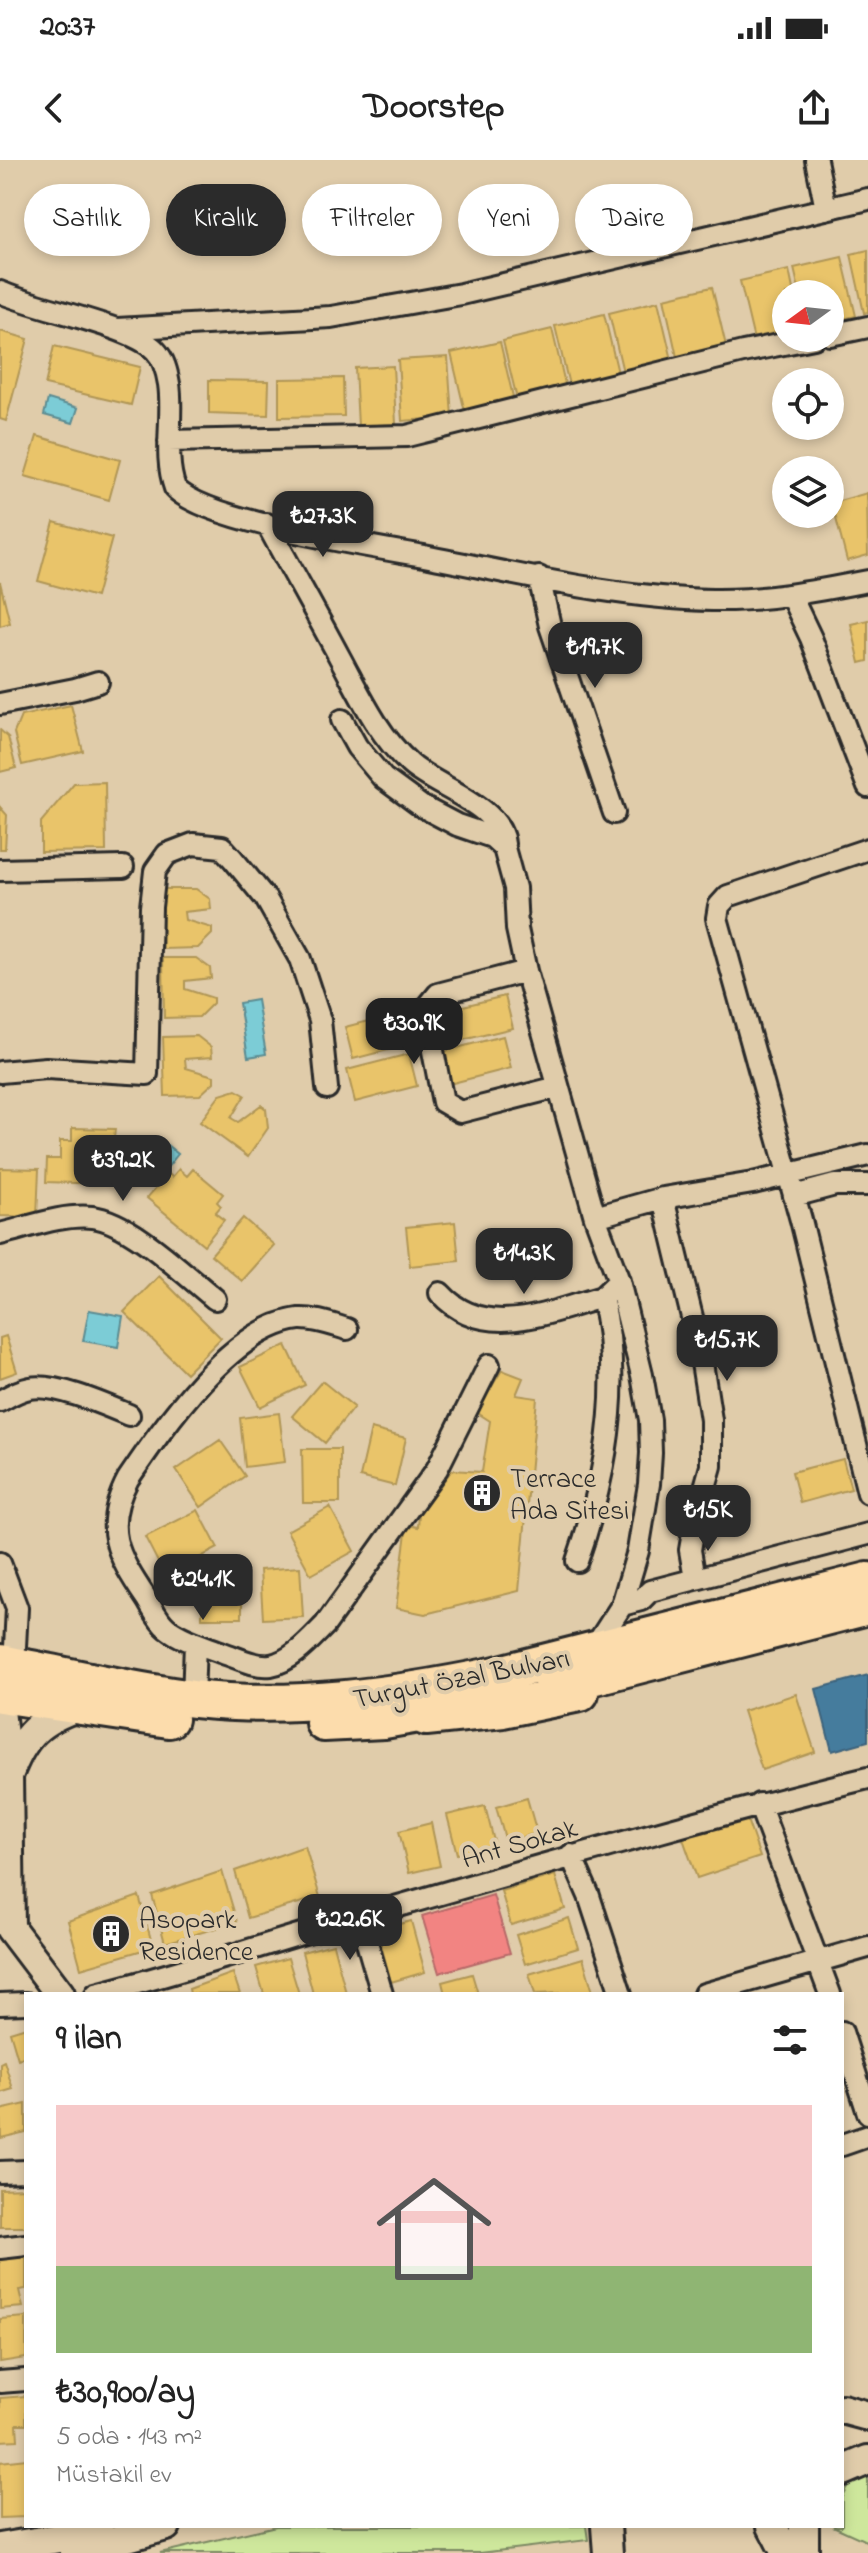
<!DOCTYPE html>
<html lang="tr">
<meta charset="utf-8">
<style>
:root{--surface:#fff;--page:#f6f6f6;--text:#222;--muted:#767676;--line:#e0e0e0;--accent:#2b2b2b}
body{margin:0;font-family:"Indie Flower",sans-serif;background:var(--page);color:var(--text);height:100vh;display:flex;flex-direction:column;font-size:30px;white-space:nowrap}
*{box-sizing:border-box;margin:0}
p{font-size:26px;color:var(--muted)}
.icon{flex:none;width:44px;height:44px;fill:none;stroke:currentColor;stroke-width:2;stroke-linecap:round;stroke-linejoin:round}
.map{position:relative;flex:1;overflow:hidden}
.details{position:absolute;left:24px;top:1832px;width:820px;height:536px;display:flex;flex-direction:column;background:var(--surface);border-radius:0px;box-shadow:0 4px 12px #0003}
.details>*{flex:none}
.banner{position:absolute;left:24px;top:24px;width:820px;height:72px;display:flex;gap:16px}
.needle{width:52px;rotate:255deg}
.buttons{position:absolute;left:772px;top:120px;display:grid;gap:16px}
.buttons a{display:grid;place-items:center;width:72px;height:72px;border-radius:50%;background:var(--surface);box-shadow:0 4px 12px #0003;font-size:40px}
.price{position:absolute;translate:-50% -68px;padding:0 18px;border-radius:16px;background:var(--accent);color:#fff;font-size:26px;line-height:52px;filter:drop-shadow(0 2px 4px #0008)}
.price::after{content:'';position:absolute;left:50%;top:48px;width:24px;height:18px;margin-left:-12px;background:inherit;clip-path:polygon(0 0,100% 0,50% 100%)}
.price.on{background:#222;color:#fff}
ul{padding:0;list-style:none}
li{display:grid;align-content:center;gap:16px;height:424px;padding:0 32px}
li+li{border-top:2px solid var(--line)}
li span{display:grid;place-items:center;height:248px;border-radius:0px;color:#555}
li>.icon{margin-inline-start:auto}
span .icon{width:144px;height:144px;fill:#fffc;stroke-width:1}
li b{font-size:34px}
h2{display:flex;justify-content:space-between;align-items:center;height:96px;padding:0 32px;font-size:34px}
.chip{padding:0 28px;border-radius:36px;background:var(--surface);box-shadow:0 4px 12px #0003;font-size:28px;line-height:72px}
.chip.on{background:var(--accent);color:#fff}
.status{display:flex;justify-content:space-between;align-items:center;height:56px;padding:0 40px;background:var(--surface);direction:ltr}
.status svg{height:22px;fill:currentColor}
header{display:flex;justify-content:space-between;align-items:center;height:104px;padding:0 32px;background:var(--surface);font-size:36px;font-weight:700}
.map>svg:first-child{display:block}
</style>
<div class="status"><b>20:37</b><svg viewBox="0 0 49 12"><path d="M0 12V9h3v3zM5 12V6h3v6zM10 12V3h3v9zM15 12V0h3v12zM26 1h20v11H26zM47 4h2v5h-2z"/></svg></div>
<header><svg class="icon" aria-label="back" viewBox="0 0 24 24"><path d="M15 5l-7 7 7 7"/></svg>Doorstep<svg class="icon" aria-label="share" viewBox="0 0 24 24"><path d="M12 15V3M7 8l5-5 5 5M5 13v7h14v-7"/></svg></header>
<div class="map">
<svg width="868" height="2393" viewBox="0 0 868 2393">
<rect width="100%" height="100%" fill="#e0ccaa"/>
<filter id="ink" filterUnits="userSpaceOnUse"><feTurbulence type="fractalNoise" baseFrequency=".0125" numOctaves="2"/><feDisplacementMap in="SourceGraphic" scale="16" xChannelSelector="R" yChannelSelector="G"/><feConvolveMatrix kernelMatrix="1 2 1 2 8 2 1 2 1" color-interpolation-filters="sRGB"/></filter>
<g filter="url(#ink)">
<path fill="#cee79c" stroke="#7c8964" stroke-width="2" d="M856 2310 868 2313V2382L833 2366H842V2336Z
M276 2366H586L588 2380 480 2393H160Z"/>
<path fill="#7bccd6" stroke="#5b8c92" stroke-width="2" d="M48 239 78 248 73 263 44 255Z
M257 840 266 894 248 897 239 843Z
M162 981 178 994 158 1019 143 1006Z
M89 1150 123 1156 118 1187 83 1181Z"/>
<path fill="#e9c46a" stroke="#b09657" stroke-width="2" d="M868 90V152L864 153 851 94Z
M842 97 856 156 830 162V134H800L794 108Z
M789 110 794 134H786V172L754 180 740 121Z
M712 127 726 186 677 197 664 138Z
M658 141 672 200 623 212 609 153Z
M604 154 618 213 569 225 555 166Z
M552 169 566 228 517 239 503 181Z
M0 171 28 179 6 261 0 259Z
M500 182 514 241 465 252 451 193Z
M54 186 140 207 131 245 45 225Z
M448 197 452 257 402 261 398 200Z
M393 206 396 264 358 266 355 208Z
M343 218 344 256 279 257V219Z
M209 220 269 221 268 255 209 253Z
M37 276 120 300 109 340 25 316Z
M867 333 868 395 847 401 832 343Z
M54 362 112 378 96 437 38 421Z
M0 422 10 463 0 466Z
M868 460V501L860 503 851 464Z
M71 545 83 591 22 605 14 573 21 556Z
M0 570 8 577 16 608 0 612Z
M105 622 106 691 41 692V662L74 623Z
M0 647 7 655 5 689H0Z
M162 729H196L210 739 211 749 184 752 185 760 212 768V774L198 788 163 789Z
M163 798H196L210 808 211 818 185 821V829L213 838V843L199 857 164 858Z
M505 836 513 868 450 883 442 851Z
M407 851 415 883 353 899 345 867Z
M197 876 211 887 212 897 185 899 186 908 214 916V922L200 935 165 936 163 877Z
M503 876 511 908 449 924 441 892Z
M409 894 417 926 355 942 347 910Z
M236 930 245 935 231 958 238 962 261 945 266 949 268 968 248 997 200 962 220 935Z
M72 968 115 969 114 978H125V994H134L133 1025 46 1022 47 999H60V981H72Z
M0 1008 39 1009 37 1057 0 1056Z
M179 1009 187 1016 193 1009 223 1034 217 1042 221 1046 215 1053 224 1060 204 1085 147 1038 168 1013 172 1017Z
M243 1058 274 1085 242 1121 211 1095Z
M455 1062 459 1101 410 1106 406 1067Z
M159 1116 221 1178 186 1213 124 1152Z
M6 1176 17 1212 0 1218V1178Z
M286 1185 305 1225 260 1247 240 1207Z
M502 1210 523 1218 516 1235 537 1238 519 1431 425 1454 396 1448 407 1365 418 1367 419 1354 452 1310 482 1312 490 1261 476 1252Z
M322 1221 354 1247 325 1283 292 1256Z
M279 1253 285 1302 245 1307 240 1258Z
M371 1269 406 1278 395 1326 360 1317Z
M220 1280 245 1316 201 1347 176 1310Z
M302 1289H340V1343H303Z
M843 1299 851 1329 800 1343 792 1312Z
M330 1347 354 1391 311 1415 287 1371Z
M198 1350 218 1388 165 1416 145 1377Z
M202 1407H242V1458H202Z
M300 1407 303 1457 263 1459 260 1410Z
M796 1534 815 1592 762 1610 743 1551Z
M527 1638 537 1673 506 1682 496 1647Z
M485 1646 495 1685 457 1694 447 1655Z
M744 1651 760 1697 697 1718 681 1673Z
M431 1663 440 1706 409 1713 399 1671Z
M305 1686 320 1737 248 1758 235 1711Z
M222 1711 237 1762 165 1783 152 1735Z
M555 1715 565 1749 511 1765 501 1731Z
M139 1736 153 1787 81 1808 68 1761Z
M569 1758 578 1788 525 1804 516 1775Z
M411 1761 425 1812 391 1822 377 1770Z
M333 1784 346 1833 313 1834 302 1792Z
M288 1798 299 1834H264L256 1807Z
M583 1798 593 1832 535 1834 529 1814Z
M233 1813 240 1834H190L189 1829Z
M472 1814 478 1834H445L442 1822Z
M26 1867V1896L18 1899 10 1872Z
M4 1901 13 1929 0 1933V1903Z
M26 1944V1972L1 1978 0 1950Z
M26 2028V2067H0V2029Z
M26 2093V2129L19 2130 23 2147 0 2149V2097Z
M26 2157V2198L0 2202V2159Z
M26 2236V2264H17L18 2280 0 2281V2238Z
M26 2299V2357L0 2358V2302Z"/>
<path fill="#f28482" stroke="#b66968" stroke-width="2" d="M493 1735 510 1793 439 1813 422 1756Z"/>
<path fill="#457b9d" stroke="#3d637b" stroke-width="2" d="M868 1515V1581L832 1591 816 1529Z"/>
<g fill="none" stroke-linecap="round" stroke-linejoin="round">
<g stroke="#2b2b2b" stroke-width="26">
<path id="street" d="M816 0 826 49
M0 132C38 149 129 165 155 190 164 199 167 212 169 224 174 258 163 295 175 328 205 361 369 386 418 395 515 413 613 438 712 440 765 441 816 431 868 421
M117 169 331 157 461 134 868 39
M830 175 868 167
M169 281 407 276 743 192 814 178
M267 364C291 409 316 453 340 498 360 535 378 575 410 604 435 627 501 645 504 684
M539 417 550 466 614 653
M791 436 811 478 868 627
M0 544 75 529 98 522
M342 560 357 587 383 618 421 646 457 665 492 677 504 688 515 728 517 769 526 811 595 1057 619 1121 642 1215 650 1260 651 1293 649 1324 638 1391 622 1445 600 1479
M868 689 728 736 719 746 717 758 801 1060 868 1333
M0 710 123 707
M526 811 438 834 425 850 443 942 460 952 558 927
M0 912 46 908 147 914 151 747 155 711 167 694 193 684 222 687 233 699 266 739 300 799 320 860 327 928
M794 1036 835 1025H868
M663 1038 700 1190 711 1260V1306L694 1367 690 1390 695 1419
M595 1057 663 1038 753 1023 868 995
M0 1074C29 1067 62 1054 92 1057 130 1061 184 1114 215 1139
M440 1133C484 1182 549 1152 602 1137
M347 1169C333 1165 314 1158 299 1159 231 1167 164 1266 128 1319 102 1368 117 1395 146 1438 152 1447 158 1461 167 1468 182 1480 205 1486 223 1493 238 1498 255 1507 271 1505 292 1501 310 1480 325 1465L437 1309 489 1205
M0 1241C9 1236 19 1230 30 1228 55 1223 105 1245 129 1255
M577 1401C606 1318 623 1224 602 1137L619 1121
M0 1403 17 1448 14 1506
M622 1445 641 1440 650 1431 868 1374
M193 1539 195 1483
M759 1644 830 1834
M571 1695 589 1736 621 1834
M360 1758 382 1834
M96 1834C177 1814 255 1787 335 1764 512 1714 689 1661 868 1618
M704 1834 868 1787
M0 1844 26 1843
M842 1872 868 1953
M842 1985 868 1976
M0 2012 26 2011
M0 2088 26 2085
M0 2222 26 2220"/>
</g>
<g stroke="#2b2b2b" stroke-width="34">
<path id="secondary" d="M0 1551 8 1616 10 1768 60 1834
M8 1616C23 1575 39 1560 80 1546
M842 2249 868 2256
M842 2311 868 2300
M606 2366 608 2393
M772 2366 786 2393
M0 2388 59 2378 98 2366
M75 2392 166 2366
M804 2393V2366"/>
</g>
<g stroke="#2b2b2b" stroke-width="42">
<path id="highway" d="M0 1503C64 1515 129 1531 193 1539 293 1550 395 1536 492 1516L868 1421
M552 1527 868 1446
M0 1534 169 1559
M426 1557 503 1549 580 1533
M324 1563 384 1560 447 1549"/>
</g>
<use href="#street" stroke="#e0ccaa" stroke-width="20"/>
<use href="#secondary" stroke="#e0ccaa" stroke-width="28"/>
<use href="#highway" stroke="#fcdcac" stroke-width="36"/>
</g>
</g>
<defs>
<g id="building-disc" transform="scale(2)"><circle r="9.5" fill="#2b2b2b" stroke="#e0ccaa"/><path d="M-4-6H4V6H1V3H-1V6H-4ZM-2.5-4.3h1.7v1.8h-1.7ZM.8-4.3h1.7v1.8H.8ZM-2.5-1h1.7V.8h-1.7ZM.8-1h1.7V.8H.8Z" fill="#fff"/></g>
</defs>
<g fill-rule="evenodd">
<use href="#building-disc" x="482" y="1333"/>
<use href="#building-disc" x="111" y="1774"/>
</g>
<g text-anchor="middle" stroke-width="8" stroke-linejoin="round" paint-order="stroke">
<g font-size="28" fill="#2b2b2b" stroke="#e0ccaa" text-anchor="start">
<text x="510" y="1327">Terrace<tspan x="510" dy="32">Ada Sitesi</tspan></text>
<text x="139" y="1768">Asopark<tspan x="139" dy="32">Residence</tspan></text>
</g>
<g font-size="28" fill="#2b2b2b" stroke="#e0ccaa">
<text transform="translate(461 1517) rotate(-11)" y="10">Turgut Özal Bulvarı</text>
<text transform="translate(519 1682) rotate(-16)" y="10">Ant Sokak</text>
</g>
</g>
</svg>
<div class="buttons">
<a><svg class="needle" viewBox="-14 -14 28 28"><path d="M0-13l5 13h-10z" fill="#e53935"/><path d="M0 13l5-13h-10z" fill="#767676"/></svg></a>
<a><svg class="icon" aria-label="locate" viewBox="0 0 24 24"><circle cx="12" cy="12" r="6"/><path d="M12 2v4M12 18v4M2 12h4M18 12h4"/></svg></a>
<a><svg class="icon" aria-label="layers" viewBox="0 0 24 24"><path d="M12 4l9 5-9 5-9-5zM3 14l9 5 9-5"/></svg></a>
</div>
<b class="price" style="left:323px;top:399px">₺27.3K</b>
<b class="price" style="left:595px;top:530px">₺19.7K</b>
<b class="price on" style="left:414px;top:906px">₺30.9K</b>
<b class="price" style="left:123px;top:1043px">₺39.2K</b>
<b class="price" style="left:524px;top:1136px">₺14.3K</b>
<b class="price" style="left:727px;top:1223px">₺15.7K</b>
<b class="price" style="left:708px;top:1393px">₺15K</b>
<b class="price" style="left:203px;top:1462px">₺24.1K</b>
<b class="price" style="left:350px;top:1802px">₺22.6K</b>
<div class="banner">
<a class="chip">Satılık</a>
<a class="chip on">Kiralık</a>
<a class="chip">Filtreler</a>
<a class="chip">Yeni</a>
<a class="chip">Daire</a>
</div>
<section class="details">
<h2>9 ilan<svg class="icon" aria-label="filters" viewBox="0 0 24 24"><path d="M4 7h16M4 17h16"/><circle cx="9" cy="7" r="2"/><circle cx="15" cy="17" r="2"/></svg></h2>
<ul>
<li><span style="background:linear-gradient(#f6c9c9 65%,#8fb573 0)"><svg class="icon" aria-label="home" viewBox="0 0 24 24"><path d="M3 11l9-7 9 7M6 9v11h12V9"/></svg></span><div><b>₺30,900/ay</b><p>5 oda · 143 m²</p><p>Müstakil ev</p></div></li>
</ul>
</section>
</div>
